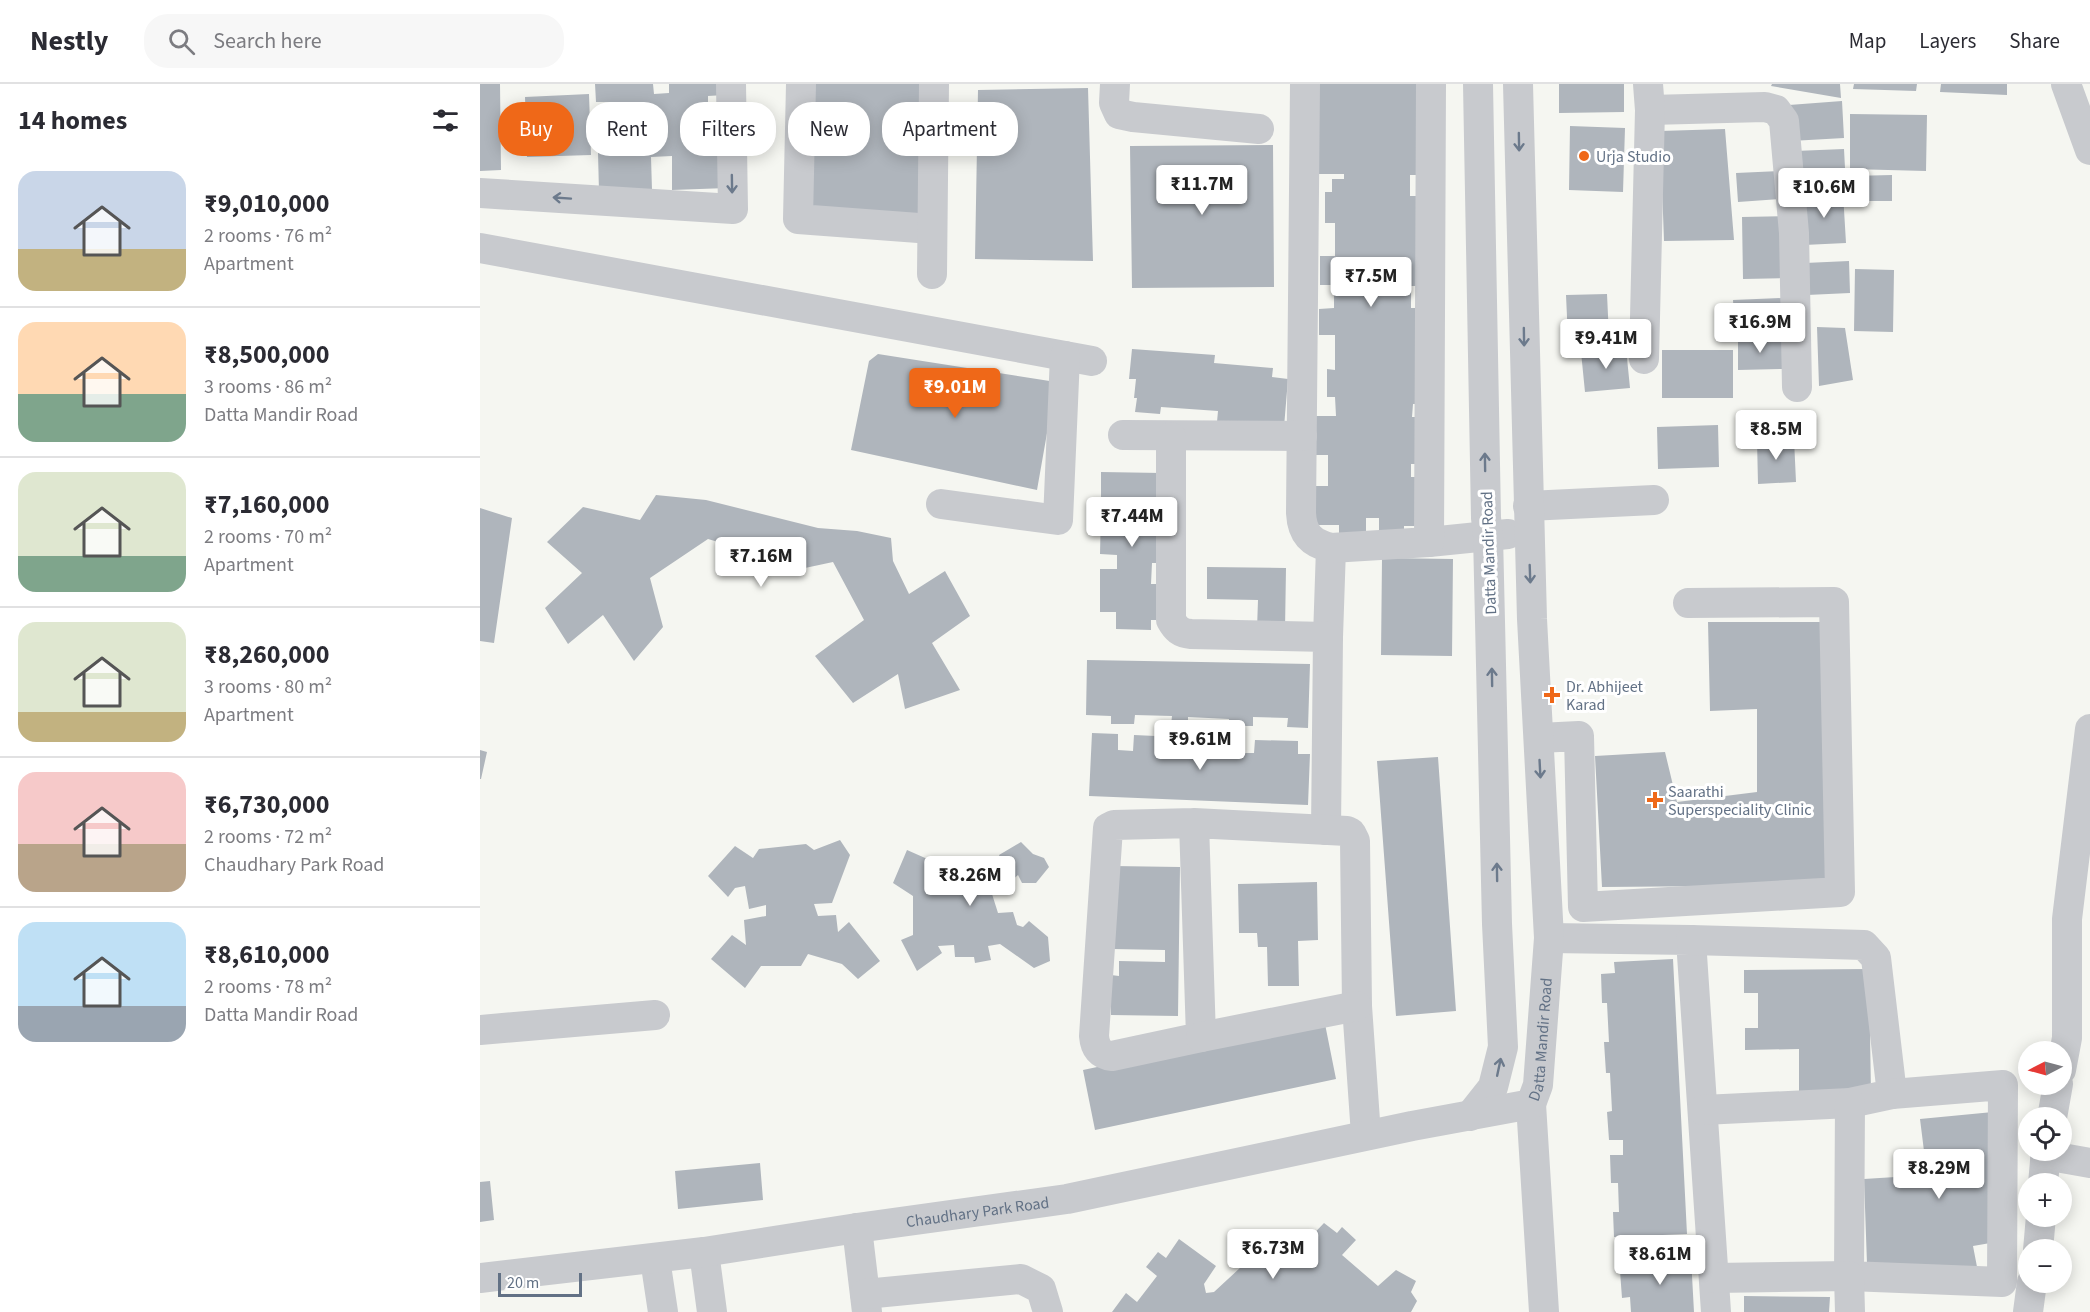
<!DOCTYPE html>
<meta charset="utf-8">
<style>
:root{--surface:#fff;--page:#f7f7f7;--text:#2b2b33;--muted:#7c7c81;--line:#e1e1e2;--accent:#ef6818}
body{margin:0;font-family:"Source Sans 3",sans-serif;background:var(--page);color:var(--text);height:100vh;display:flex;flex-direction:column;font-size:22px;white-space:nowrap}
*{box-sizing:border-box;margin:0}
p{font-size:20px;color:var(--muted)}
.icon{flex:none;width:33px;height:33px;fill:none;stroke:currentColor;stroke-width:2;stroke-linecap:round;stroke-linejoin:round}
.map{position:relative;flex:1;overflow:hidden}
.side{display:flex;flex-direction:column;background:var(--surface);width:480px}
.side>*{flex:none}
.top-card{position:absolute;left:18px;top:18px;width:570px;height:54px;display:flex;gap:12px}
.needle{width:39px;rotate:264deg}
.fabs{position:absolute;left:1538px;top:957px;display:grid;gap:12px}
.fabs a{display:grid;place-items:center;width:54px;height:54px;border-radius:50%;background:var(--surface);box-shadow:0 3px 15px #0003;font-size:30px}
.scale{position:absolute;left:18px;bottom:15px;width:84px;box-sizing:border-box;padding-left:6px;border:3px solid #627185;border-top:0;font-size:16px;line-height:21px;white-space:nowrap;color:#627185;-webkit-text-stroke:4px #fff;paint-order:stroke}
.price{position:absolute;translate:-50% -51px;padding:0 14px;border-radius:6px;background:#fff;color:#222;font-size:20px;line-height:39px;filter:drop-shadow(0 2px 3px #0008)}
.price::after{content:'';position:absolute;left:50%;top:36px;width:18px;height:14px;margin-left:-9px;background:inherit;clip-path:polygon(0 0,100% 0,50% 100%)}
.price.active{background:var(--accent);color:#fff}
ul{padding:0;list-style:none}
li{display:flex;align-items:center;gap:18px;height:150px;padding:0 18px}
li+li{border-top:2px solid var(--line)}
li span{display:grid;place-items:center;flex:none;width:168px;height:120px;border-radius:18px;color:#555}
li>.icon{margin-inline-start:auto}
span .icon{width:72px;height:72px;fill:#fffc;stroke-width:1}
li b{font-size:26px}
h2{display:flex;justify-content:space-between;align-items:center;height:72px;padding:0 18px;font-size:26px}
.pill{padding:0 21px;border-radius:24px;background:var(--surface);box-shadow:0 3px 15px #0003;font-size:21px;line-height:54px}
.pill.active{background:var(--accent);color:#fff}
header{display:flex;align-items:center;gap:36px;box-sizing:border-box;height:84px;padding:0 30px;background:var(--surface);border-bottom:2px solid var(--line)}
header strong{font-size:28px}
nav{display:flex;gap:33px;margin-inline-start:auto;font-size:21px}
.search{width:420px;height:54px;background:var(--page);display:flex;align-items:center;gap:15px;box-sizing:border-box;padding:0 21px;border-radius:24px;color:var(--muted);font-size:22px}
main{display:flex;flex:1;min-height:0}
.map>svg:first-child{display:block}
</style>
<header>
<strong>Nestly</strong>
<div class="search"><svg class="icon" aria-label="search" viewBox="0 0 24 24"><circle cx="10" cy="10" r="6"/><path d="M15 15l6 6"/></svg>Search here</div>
<nav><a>Map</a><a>Layers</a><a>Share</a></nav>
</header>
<main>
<section class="side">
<h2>14 homes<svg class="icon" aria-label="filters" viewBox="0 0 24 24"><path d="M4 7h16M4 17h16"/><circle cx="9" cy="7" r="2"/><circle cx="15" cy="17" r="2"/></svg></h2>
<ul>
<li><span style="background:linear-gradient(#c9d6e8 65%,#c2b280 0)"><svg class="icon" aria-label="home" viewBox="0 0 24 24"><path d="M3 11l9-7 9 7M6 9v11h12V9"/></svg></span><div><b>₹9,010,000</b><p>2 rooms · 76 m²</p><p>Apartment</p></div></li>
<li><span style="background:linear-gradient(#ffd9b3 60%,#7fa58c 0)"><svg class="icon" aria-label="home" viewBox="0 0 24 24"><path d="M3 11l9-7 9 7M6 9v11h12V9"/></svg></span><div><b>₹8,500,000</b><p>3 rooms · 86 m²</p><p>Datta Mandir Road</p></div></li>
<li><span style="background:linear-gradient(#dfe7d0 70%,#7fa58c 0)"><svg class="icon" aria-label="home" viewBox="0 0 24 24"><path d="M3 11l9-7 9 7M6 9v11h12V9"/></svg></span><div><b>₹7,160,000</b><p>2 rooms · 70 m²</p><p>Apartment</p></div></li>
<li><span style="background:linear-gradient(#dfe7d0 75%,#c2b280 0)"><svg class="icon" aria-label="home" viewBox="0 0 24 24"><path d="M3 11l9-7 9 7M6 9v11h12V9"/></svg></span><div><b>₹8,260,000</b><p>3 rooms · 80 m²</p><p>Apartment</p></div></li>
<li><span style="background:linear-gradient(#f6c9c9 60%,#b9a48a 0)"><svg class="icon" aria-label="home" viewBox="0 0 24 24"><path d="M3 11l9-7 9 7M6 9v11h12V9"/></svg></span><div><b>₹6,730,000</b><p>2 rooms · 72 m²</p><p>Chaudhary Park Road</p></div></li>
<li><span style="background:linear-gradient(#bfe0f5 70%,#9aa5b1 0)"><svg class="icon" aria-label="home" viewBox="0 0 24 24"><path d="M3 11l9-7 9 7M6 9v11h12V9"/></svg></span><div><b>₹8,610,000</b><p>2 rooms · 78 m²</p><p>Datta Mandir Road</p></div></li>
</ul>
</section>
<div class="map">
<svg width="1610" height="1228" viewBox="0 0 1610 1228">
<rect width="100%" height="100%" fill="#f5f6f1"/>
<path fill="#afb5bc" d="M0 0H20L21 86 0 87Z
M115 0H173L174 10 189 9V0H243L244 11 228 12V30L245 29 247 104 192 106V72L171 73 172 106 119 108 118 69H136L134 18H116Z
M329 0H441L438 130 324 129Z
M838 0H944L943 91H930V112H939L938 202H931V224H938V320H933L932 333H942V380H931V393H942L941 442H924V456H899V434H886V456H859V441H833L834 402H848V371H834V332H856L855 313H847V285L855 286V251H839V225L854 224V201H840V172H855V139H845V108H852V95H864V90H838Z
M1079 0H1144V28L1079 29Z
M1292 0H1360L1361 14 1291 2Z
M1374 0H1437L1436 7 1373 5Z
M1461 0H1527V11L1460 8Z
M608 4 613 177 495 175 498 6Z
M109 10 111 71 47 73 45 13Z
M1362 17 1364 54 1311 57 1309 21Z
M1370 30 1447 31 1446 87 1370 85Z
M1090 42 1145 44 1143 108 1089 106Z
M1245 45 1254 156 1184 157 1180 47Z
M793 61 794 203 652 204 650 62Z
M1364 65 1366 103 1317 106 1315 67Z
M1300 87 1301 115 1258 118 1256 89Z
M1412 91V117H1371V92Z
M1363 109 1366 159 1324 161 1322 111Z
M1307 132 1308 194 1263 195 1262 133Z
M1369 177 1370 209 1327 211 1325 179Z
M1375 185 1414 186 1413 248 1374 247Z
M1127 210 1129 253 1088 255 1086 211Z
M1301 214 1303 249 1255 251 1253 216Z
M1337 243 1365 244 1373 296 1339 302Z
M1303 255V285L1258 286V256Z
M1146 264 1150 304 1105 308 1101 268Z
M652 265 735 271 734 279 793 284 792 293 808 295 804 343 737 338 738 327 681 323 680 330 655 328 657 314H654L656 295H649Z
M1182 266H1253V314H1182Z
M398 270 576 298 557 406 371 366 389 277Z
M1238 341 1239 383 1178 385 1177 343Z
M1314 355 1316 398 1278 400 1277 356Z
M621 388 682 389 681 479H672L671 500H681V536H671V546L636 545V528H620V485H637V471L620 470 621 426H638V414H621Z
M176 411 226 416 338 444 377 447 411 454 413 477 429 510 465 487 490 532 452 559 480 606 425 625 418 590 373 619 335 572 384 536 353 478 325 484 228 455 170 494 183 543 154 577 123 531 88 560 65 524 102 489 67 458 103 423 160 436Z
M0 424 32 434 14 559 0 557Z
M902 474 973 475 972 572 901 571Z
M727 483 806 484 805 546 777 545 778 516 727 515Z
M1228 538H1346L1354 801 1122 803 1115 672 1185 668 1197 718 1277 708V625L1230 627Z
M607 576 830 580 828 644 807 643 808 634 773 633V642H749V635L708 633V641H691L692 632 655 631 654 640H631V632L606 631Z
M612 649 638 650V666L653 667 654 651 697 653V663H714V653L759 655V669H774L775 656 818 657V670H830L828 721 609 712Z
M0 666 7 668 1 695H0Z
M958 673 976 927 916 932 897 677Z
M360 756 370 771 352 819 334 820 338 832 356 831 358 848 369 838 400 877 378 895 362 880 328 870 321 882H281L265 904 231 875 252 851 266 861 264 836 286 832V821L269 825 265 802 255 804 248 813 228 792 255 762 273 774 279 765 326 760 334 766Z
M541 758 553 770 564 774 569 783 556 799H542L538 791 530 798V809L512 810 518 829 533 828 537 841 543 843 549 837 568 853 570 877 554 884 520 860 508 862 511 876 495 879 494 873H475L474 861 458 862 462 869 437 887 421 856 433 851V812L413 799 427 766 461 781 507 774 506 782 522 779 519 771Z
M633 782 700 783 698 932 631 931V891L639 892V877L685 878V866L632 865Z
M837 798 838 856 818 857 819 902H788L787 863H778L777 849H759L758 800Z
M1193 875 1207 1150 1134 1153 1133 1128H1139L1138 1099H1131L1130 1071H1143V1056H1129L1127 1028 1132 1027 1130 989H1126L1124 958H1129L1127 919H1122L1121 890 1135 889 1134 878Z
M1389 885 1391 1011 1319 1012V965L1265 966V944H1278V909H1264V886Z
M844 935 856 995 615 1046 603 986Z
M1513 1028 1522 1157 1493 1162 1498 1188 1387 1180 1384 1095 1447 1091 1440 1035Z
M280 1079 283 1116 198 1125 195 1087Z
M10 1097 14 1136 0 1138V1098Z
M844 1139 857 1149 862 1143 876 1156 862 1171 898 1202 916 1186 936 1197 931 1208 937 1217 931 1228H632L646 1209 657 1218 677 1192 666 1183 678 1168 686 1174 699 1155 736 1182 724 1200 726 1209 734 1208 761 1183 769 1182 750 1166 760 1153 767 1158 777 1147 801 1159 823 1161Z
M1211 1173 1214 1228H1151L1150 1213 1142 1214 1140 1187 1156 1186V1176Z
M1264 1212 1350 1213 1349 1228H1264Z"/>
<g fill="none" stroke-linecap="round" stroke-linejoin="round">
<g stroke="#c8cace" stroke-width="30">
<path d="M321 0 318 135 452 145"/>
<path d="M635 0 634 19 639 30 653 33 779 45"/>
<path d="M825 0 821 429C822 450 831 459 851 464L848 553"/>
<path d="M1586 0 1610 66"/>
<path d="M1170 26 1285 23 1296 26 1304 37 1314 149 1317 303"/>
<path d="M0 109 253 125 251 0"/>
<path d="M0 164 612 277"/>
<path d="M452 190 454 0"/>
<path d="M1164 275 1170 26 1168 0"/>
<path d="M643 351 822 352"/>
<path d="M691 353V536C696 545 700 549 711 550L848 553 846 746"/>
<path d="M461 420 578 436 585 272"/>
<path d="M1048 422 1174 416"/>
<path d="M949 458 1028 450"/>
<path d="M851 464 949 458 951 0"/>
<path d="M1059 654 1099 652 1103 823 1360 808 1354 518 1208 519"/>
<path d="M714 739 634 741 628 744 614 952C615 964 620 971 632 972L721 953 714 739 867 747 871 749 875 757 877 922 886 1051"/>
<path d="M1069 854 1211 856 1236 1228"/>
<path d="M1211 856 1384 861 1396 874 1412 1010 1370 1019 1223 1026"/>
<path d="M0 946 175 931"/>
<path d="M721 953 877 922"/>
<path d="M1581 986 1587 954V835L1610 645"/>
<path d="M1370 1019 1369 1192 1522 1198 1523 1001 1412 1010"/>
<path d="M1051 1020 1064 1228"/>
<path d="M990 1032 1013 1003 1023 963 1017 840 1008 451 1006 434 998 0"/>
<path d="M1572 1034 1578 1000"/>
<path d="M1565 1071 1610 1079"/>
<path d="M1563 1100 1566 1066"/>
<path d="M377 1144 387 1228"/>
<path d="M1558 1166 1561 1132"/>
<path d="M224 1168 232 1228"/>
<path d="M175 1175 183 1228"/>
<path id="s1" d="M0 1194 224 1168 377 1144 587 1115 932 1042 1051 1020 1058 1001 1069 854 1052 535 1038 0"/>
<path d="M1234 1194 1369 1192 1370 1228"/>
<path d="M385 1210 541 1195 561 1205 568 1228"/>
<path d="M1548 1228 1552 1198"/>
</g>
</g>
<defs><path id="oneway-shaft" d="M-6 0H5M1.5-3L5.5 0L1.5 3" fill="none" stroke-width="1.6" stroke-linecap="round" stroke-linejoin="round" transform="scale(1.5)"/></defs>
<g stroke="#6c7a8c">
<use href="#oneway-shaft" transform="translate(1039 58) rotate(89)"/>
<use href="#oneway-shaft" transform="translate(252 100) rotate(89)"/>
<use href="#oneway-shaft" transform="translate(82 114) rotate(-176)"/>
<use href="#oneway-shaft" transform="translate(1044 253) rotate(89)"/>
<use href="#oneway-shaft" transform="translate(1005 378) rotate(-91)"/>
<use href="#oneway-shaft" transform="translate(1050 490) rotate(88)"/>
<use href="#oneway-shaft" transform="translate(1012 593) rotate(-91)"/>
<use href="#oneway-shaft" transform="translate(1060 685) rotate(87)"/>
<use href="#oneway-shaft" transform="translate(1017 788) rotate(-91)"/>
<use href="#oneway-shaft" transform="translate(1019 983) rotate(-78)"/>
</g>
<g fill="#ef6818" stroke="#fff" stroke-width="2">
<circle cx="1104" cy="72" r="6"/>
<path d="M1069 602h6v6h6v6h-6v6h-6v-6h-6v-6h6z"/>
<path d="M1172 707h6v6h6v6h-6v6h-6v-6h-6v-6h6z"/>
</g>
<g text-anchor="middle" stroke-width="6" stroke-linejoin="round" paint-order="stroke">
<g font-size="16" fill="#627185" stroke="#fff" text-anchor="start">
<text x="1116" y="78">Urja Studio</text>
<text x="1086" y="608">Dr. Abhijeet<tspan x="1086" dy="18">Karad</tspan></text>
<text x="1188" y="713">Saarathi<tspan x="1188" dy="18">Superspeciality Clinic</tspan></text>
</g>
<g font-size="16" fill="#627185" stroke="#fff">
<text transform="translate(1008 469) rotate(-92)" y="6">Datta Mandir Road</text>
<text dy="6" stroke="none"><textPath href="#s1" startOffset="1132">Datta Mandir Road</textPath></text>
<text dy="6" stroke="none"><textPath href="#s1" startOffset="502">Chaudhary Park Road</textPath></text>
</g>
</g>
</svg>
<div class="fabs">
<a><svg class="needle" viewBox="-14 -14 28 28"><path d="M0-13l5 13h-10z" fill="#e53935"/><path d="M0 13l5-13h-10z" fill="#7c7c81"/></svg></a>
<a><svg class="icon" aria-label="locate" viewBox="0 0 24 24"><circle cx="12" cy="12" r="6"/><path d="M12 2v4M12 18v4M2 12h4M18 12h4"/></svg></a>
<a>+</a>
<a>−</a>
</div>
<div class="scale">20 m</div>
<b class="price" style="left:722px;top:132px">₹11.7M</b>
<b class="price" style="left:1344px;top:135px">₹10.6M</b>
<b class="price" style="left:891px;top:224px">₹7.5M</b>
<b class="price" style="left:1280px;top:270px">₹16.9M</b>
<b class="price" style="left:1126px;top:286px">₹9.41M</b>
<b class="price active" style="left:475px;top:335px">₹9.01M</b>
<b class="price" style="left:1296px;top:377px">₹8.5M</b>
<b class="price" style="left:652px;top:464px">₹7.44M</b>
<b class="price" style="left:281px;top:504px">₹7.16M</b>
<b class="price" style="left:720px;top:687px">₹9.61M</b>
<b class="price" style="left:490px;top:823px">₹8.26M</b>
<b class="price" style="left:1459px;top:1116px">₹8.29M</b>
<b class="price" style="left:793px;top:1196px">₹6.73M</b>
<b class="price" style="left:1180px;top:1202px">₹8.61M</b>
<div class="top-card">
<a class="pill active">Buy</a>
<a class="pill">Rent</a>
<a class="pill">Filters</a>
<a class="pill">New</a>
<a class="pill">Apartment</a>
</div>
</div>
</main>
